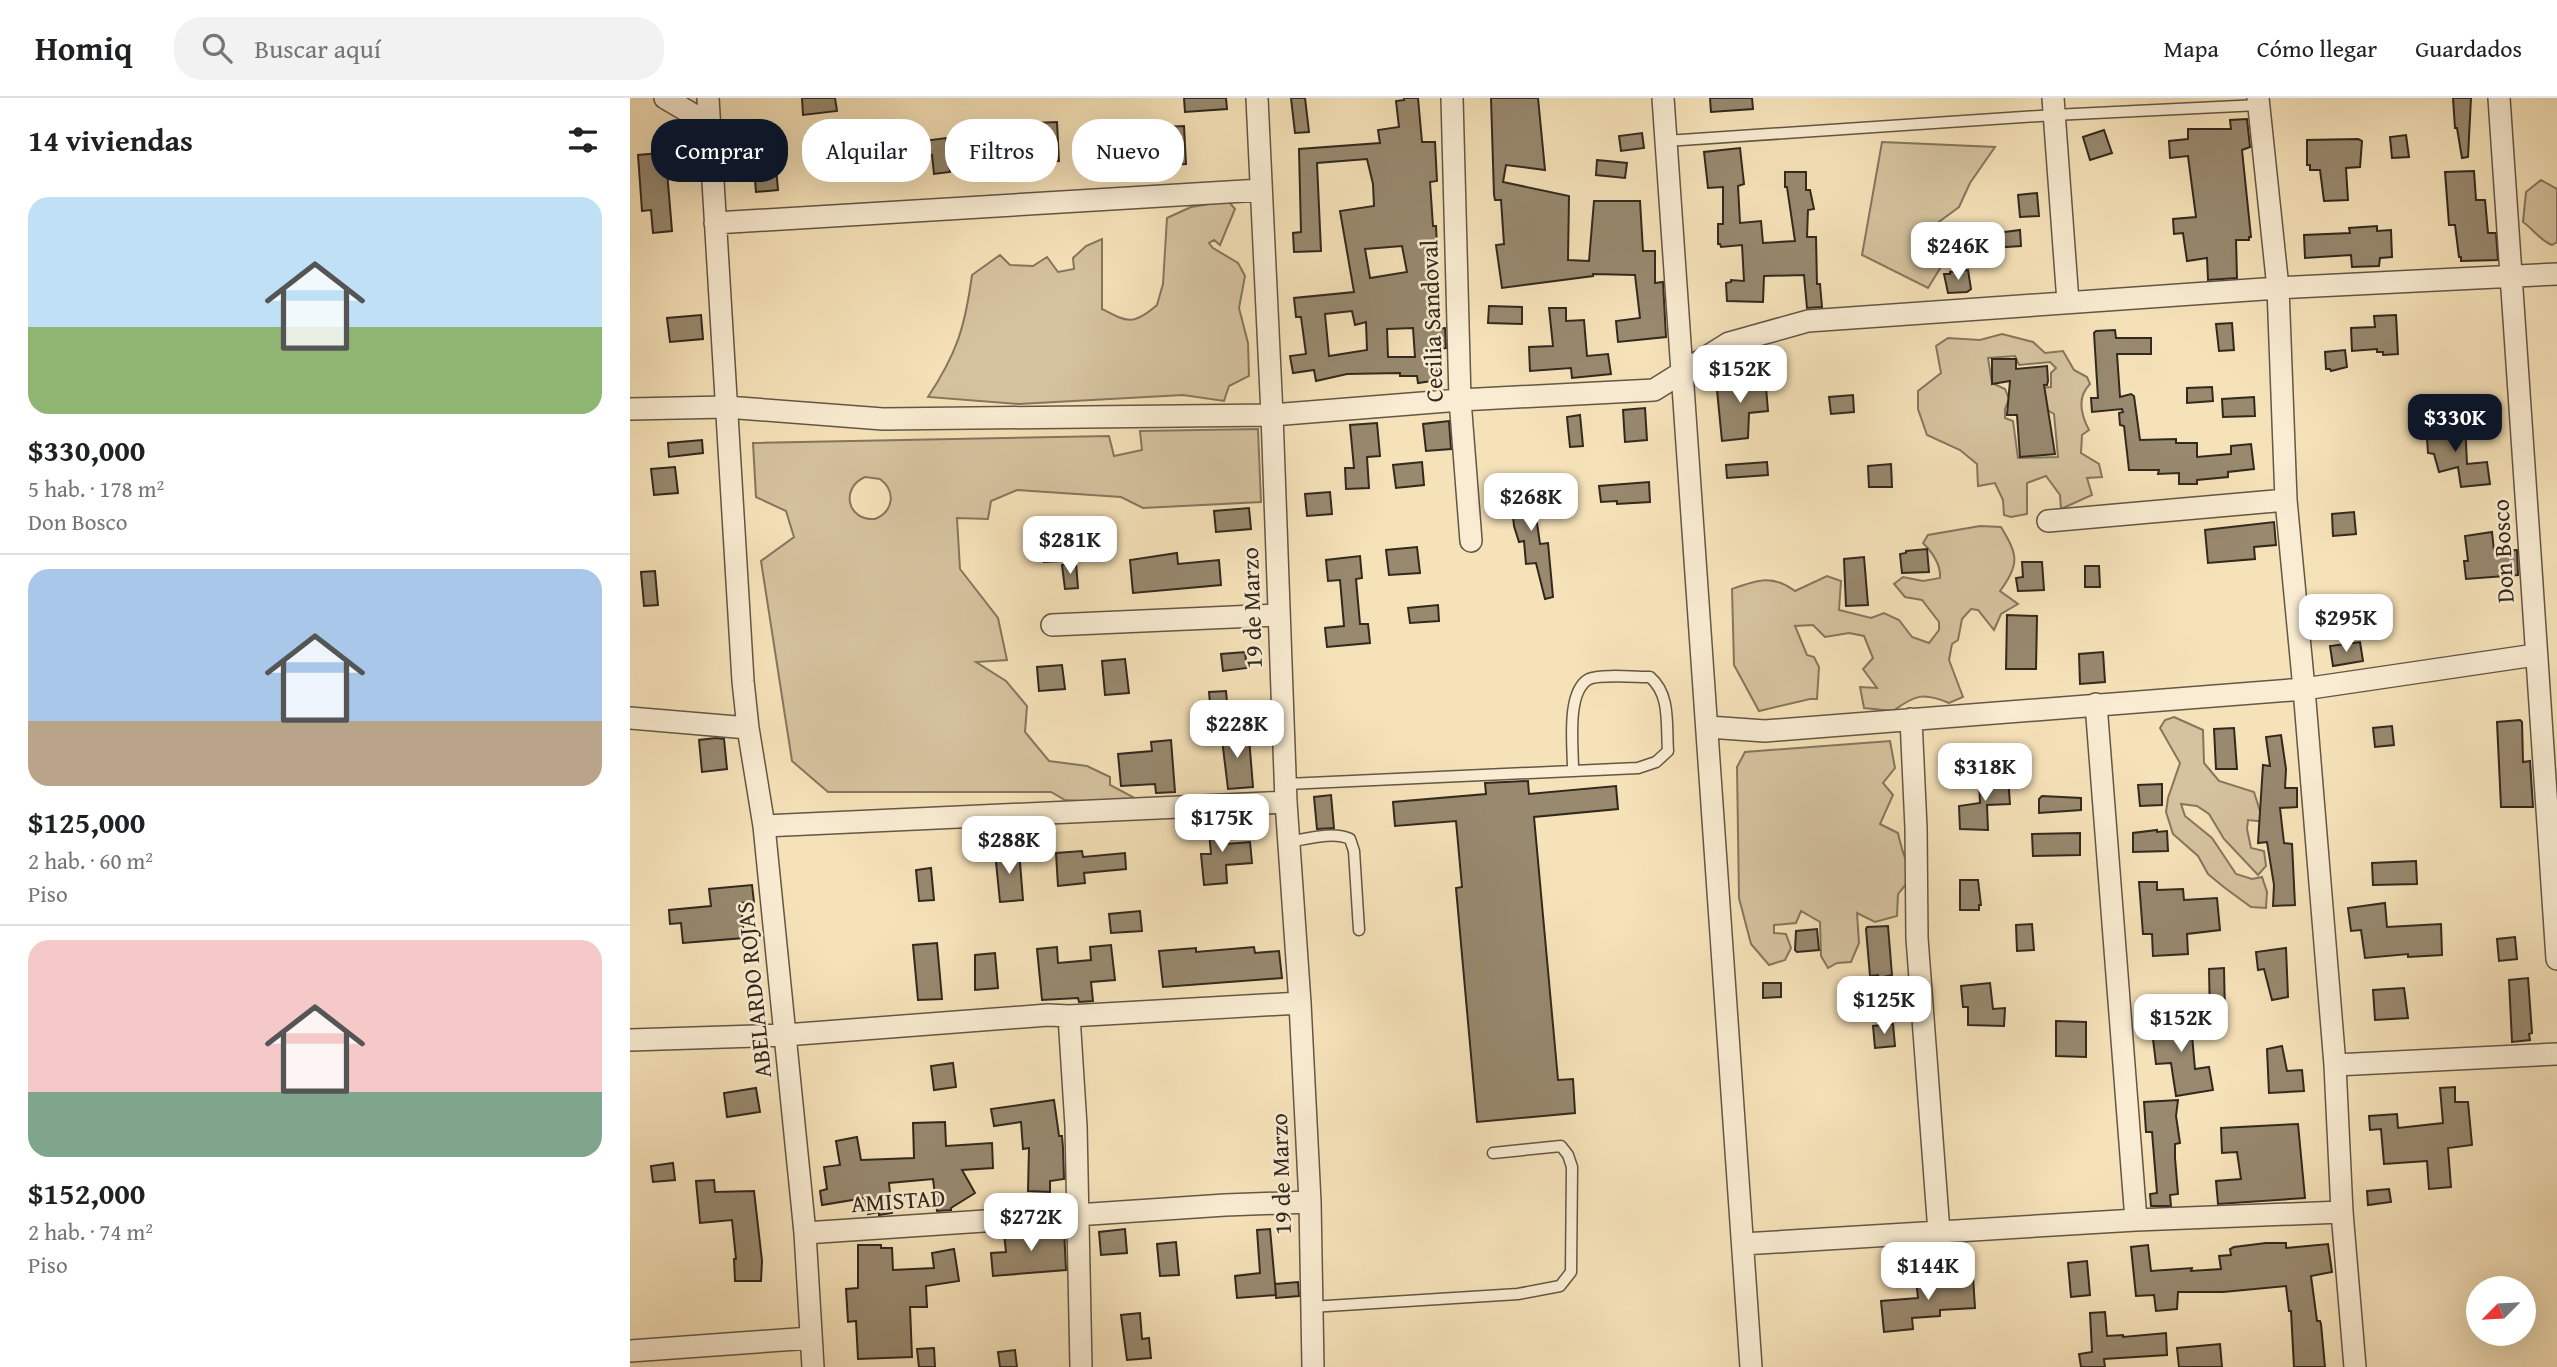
<!DOCTYPE html>
<html lang="es">
<meta charset="utf-8">
<style>
:root{--surface:#fff;--page:#f2f2f2;--text:#202124;--muted:#757577;--line:#e0e0e0;--accent:#111827}
body{margin:0;font-family:"Gentium Book Plus",serif;background:var(--page);color:var(--text);height:100vh;display:flex;flex-direction:column;font-size:26px;white-space:nowrap}
*{box-sizing:border-box;margin:0}
p{font-size:23px;color:var(--muted)}
.icon{flex:none;width:38px;height:38px;fill:none;stroke:currentColor;stroke-width:2;stroke-linecap:round;stroke-linejoin:round}
.map{position:relative;flex:1;overflow:hidden}
.drawer{display:flex;flex-direction:column;background:var(--surface);width:630px}
.drawer>*{flex:none}
.banner{position:absolute;left:21px;top:21px;width:665px;height:63px;display:flex;gap:14px}
.needle{width:46px;rotate:246deg}
.controls{position:absolute;left:1836px;top:1178px;display:grid;gap:14px}
.controls a{display:grid;place-items:center;width:70px;height:70px;border-radius:50%;background:var(--surface);box-shadow:0 7px 28px #0002;font-size:35px}
.price{position:absolute;translate:-50% -60px;padding:0 16px;border-radius:14px;background:#fff;color:#222;font-size:23px;line-height:46px;filter:drop-shadow(0 2px 4px #0008)}
.price::after{content:'';position:absolute;left:50%;top:42px;width:21px;height:16px;margin-left:-10px;background:inherit;clip-path:polygon(0 0,100% 0,50% 100%)}
.price.selected{background:var(--accent);color:#fff}
ul{padding:0;list-style:none}
li{display:grid;align-content:center;gap:14px;height:371px;padding:0 28px}
li+li{border-top:2px solid var(--line)}
li span{display:grid;place-items:center;height:217px;border-radius:21px;color:#555}
li>.icon{margin-inline-start:auto}
span .icon{width:126px;height:126px;fill:#fffc;stroke-width:1}
li b{font-size:30px}
h2{display:flex;justify-content:space-between;align-items:center;height:84px;padding:0 28px;font-size:30px}
.tag{padding:0 24px;border-radius:28px;background:var(--surface);box-shadow:0 7px 28px #0002;font-size:24px;line-height:63px}
.tag.selected{background:var(--accent);color:#fff}
header{display:flex;align-items:center;gap:42px;box-sizing:border-box;height:98px;padding:0 35px;background:var(--surface);border-bottom:2px solid var(--line)}
header strong{font-size:33px}
nav{display:flex;gap:38px;margin-inline-start:auto;font-size:24px}
.search{width:490px;height:63px;background:var(--page);display:flex;align-items:center;gap:18px;box-sizing:border-box;padding:0 24px;border-radius:28px;color:var(--muted);font-size:26px}
main{display:flex;flex:1;min-height:0}
.map>svg:first-child{display:block}
</style>
<header>
<strong>Homiq</strong>
<div class="search"><svg class="icon" aria-label="search" viewBox="0 0 24 24"><circle cx="10" cy="10" r="6"/><path d="M15 15l6 6"/></svg>Buscar aquí</div>
<nav><a>Mapa</a><a>Cómo llegar</a><a>Guardados</a></nav>
</header>
<main>
<section class="drawer">
<h2>14 viviendas<svg class="icon" aria-label="filters" viewBox="0 0 24 24"><path d="M4 7h16M4 17h16"/><circle cx="9" cy="7" r="2"/><circle cx="15" cy="17" r="2"/></svg></h2>
<ul>
<li><span style="background:linear-gradient(#bfe0f5 60%,#8fb573 0)"><svg class="icon" aria-label="home" viewBox="0 0 24 24"><path d="M3 11l9-7 9 7M6 9v11h12V9"/></svg></span><div><b>$330,000</b><p>5 hab. · 178 m²</p><p>Don Bosco</p></div></li>
<li><span style="background:linear-gradient(#a9c7e8 70%,#b9a48a 0)"><svg class="icon" aria-label="home" viewBox="0 0 24 24"><path d="M3 11l9-7 9 7M6 9v11h12V9"/></svg></span><div><b>$125,000</b><p>2 hab. · 60 m²</p><p>Piso</p></div></li>
<li><span style="background:linear-gradient(#f6c9c9 70%,#7fa58c 0)"><svg class="icon" aria-label="home" viewBox="0 0 24 24"><path d="M3 11l9-7 9 7M6 9v11h12V9"/></svg></span><div><b>$152,000</b><p>2 hab. · 74 m²</p><p>Piso</p></div></li>
</ul>
</section>
<div class="map">
<svg width="1927" height="1269" viewBox="0 0 1927 1269">
<rect width="100%" height="100%" fill="#f6e2b9"/>
<filter id="stains"><feTurbulence type="fractalNoise" baseFrequency=".00286" numOctaves="4"/><feColorMatrix values="0 0 0 0 .2 0 0 0 0 .09 0 0 0 0 .02 0 0 0 .5 -.17"/></filter>
<radialGradient id="worn" r=".72"><stop offset=".6" stop-color="#630" stop-opacity="0"/><stop offset="1" stop-color="#630" stop-opacity=".3"/></radialGradient>
<path fill="#d5c39f" stroke="#84765e" stroke-width="2" fill-rule="evenodd" d="M1252 44 1365 49 1340 85 1329 109 1306 126 1319 156 1298 190 1232 157Z
M1911 82 1927 91V144L1922 147C1911 143 1903 131 1893 124L1896 94Z
M598 103 605 111 590 147 584 142 579 145 583 150 608 165 615 178 609 210 618 245 619 278 599 288 594 303 553 297 389 306 298 299C327 255 335 229 342 177L370 157 380 167 403 168 417 159 428 174 444 171 443 160 456 148 472 141V211C497 224 503 228 527 207L533 186 537 120 561 109Z
M1372 236 1403 244 1415 255 1433 253 1444 272 1457 279 1460 286C1447 299 1451 317 1459 332L1452 337 1451 355 1469 366 1472 379 1457 380 1462 397 1431 411 1430 397 1416 378 1397 385V416L1381 419 1374 417 1373 402 1365 385 1348 388 1347 366 1330 352 1297 337 1288 311V293L1311 275 1306 248 1318 240 1350 242ZM1385 258 1389 267 1420 264 1426 270 1421 275V289L1395 291 1409 307 1424 316 1428 359 1388 360 1383 323 1375 320V311L1379 301 1375 291 1362 285 1358 260Z
M628 331 631 404 513 410 491 399 387 392 361 403 358 421 327 420 330 471 368 520 377 562 346 564 376 583 397 608 395 634 419 663 457 668 480 679V687L503 699 498 706 435 702 421 694H198L162 663 131 463 164 439 156 413 126 399 123 345 479 338 484 358 512 352 510 333ZM235 379 250 381C266 393 264 413 245 421 217 423 210 390 235 379Z
M1350 428 1371 429C1388 457 1390 466 1370 493L1388 506 1371 516 1364 532 1348 512 1341 511 1332 521 1328 542 1322 546 1319 562 1333 599 1319 605C1293 594 1285 597 1263 613L1234 610 1230 589 1247 590 1233 571 1243 560 1234 538 1219 535 1195 539 1183 527 1165 528 1177 557 1184 559 1189 569 1187 601H1180L1129 613 1104 567 1102 491C1127 482 1142 476 1165 493L1197 478 1211 483 1209 512 1241 520 1254 515 1269 522 1282 539 1299 545 1309 532V524L1292 502 1275 499 1264 486 1273 479 1293 483 1310 480C1311 466 1303 455 1293 445L1298 437Z
M1544 619 1573 632 1574 665 1589 683 1624 694 1630 713 1637 724 1618 722 1617 731 1621 750 1634 753 1636 768 1628 777 1594 741 1579 716 1567 708 1551 706 1555 718 1582 740 1606 776 1622 781 1632 779 1637 794 1636 810 1621 809 1595 790 1578 776 1568 758 1543 736 1536 714 1538 700 1550 665 1530 630 1535 622Z
M1260 643 1265 670 1253 685 1263 697 1250 726 1268 735C1271 751 1277 764 1281 780L1268 796 1267 818 1245 824 1227 815 1229 845 1221 864 1207 865 1198 870 1191 858 1190 824 1171 813 1166 825 1144 827V835L1156 836 1161 850 1155 862 1139 867 1121 846 1109 800 1107 669 1115 654Z"/>
<path fill="#98896f" stroke="#32291e" stroke-width="2" fill-rule="evenodd" d="M172 0H205L207 13 173 17Z
M554 0H596L597 11 555 14Z
M661 0H675L679 34 665 35Z
M774 0H788L792 44H805L807 83 800 84 803 128H806L807 147H799L806 231 815 230 816 250 804 251 809 282 788 285 787 278H770V275L717 276 686 283 684 272 663 275 660 258 676 256 671 219H666L664 200 724 194 710 113 744 108 743 86 737 61 687 65 691 153 664 154 663 135 671 134 669 51 750 45 748 32 769 29 766 3 774 2ZM772 148 777 174 740 180 735 151ZM722 213 725 227 736 224 737 252 699 258 695 216ZM783 230 785 259H758L757 231Z
M861 0H908L915 72 876 67 873 84 939 98 938 162 959 163 964 103H1010L1013 153H1025V185L1033 184 1036 239 988 244 986 223 1010 220 1005 177 963 176V178L872 190 866 147 874 146 871 102H865L864 97Z
M1080 0H1122L1123 11 1081 14Z
M1823 0H1841L1838 59 1832 60 1827 30H1825Z
M1617 21 1620 49 1612 52 1621 139H1619V142H1606L1607 180 1578 182 1577 160 1557 163 1553 135 1544 136 1543 121 1566 119 1558 58 1540 60 1539 43 1558 41V31H1601L1600 22Z
M427 24 429 63 406 64 404 25Z
M554 28 556 66 537 67 536 59 493 62 491 31Z
M1474 32 1482 55 1460 62 1453 39Z
M1012 35 1014 50 991 53 989 38Z
M1776 37 1779 59 1762 60 1760 39Z
M316 40 320 74 304 76 302 57 272 61 270 46Z
M1728 41 1732 43 1730 69 1716 70 1718 102 1694 103 1690 72H1680V67H1677V42Z
M222 45 223 70 210 71 208 46Z
M144 46 148 92 126 94 124 70 129 69 124 51Z
M1110 50 1114 86 1108 88 1110 125 1131 123 1133 145 1165 143 1157 89H1155V74H1176V92H1180L1184 111 1178 112 1177 139H1186L1187 186H1190L1192 209 1177 210 1174 177 1134 178 1133 204 1097 203 1096 185 1101 184V182L1114 183 1112 147 1091 149 1090 146H1088V126H1093V89L1078 90 1074 54Z
M30 55 32 73H37L42 133 23 135 21 112 12 113 8 57Z
M967 62 997 65 995 80 966 77Z
M1844 73 1846 102H1855L1858 135H1866L1868 162 1831 163V159H1829L1825 127H1819L1815 74Z
M1407 95 1409 118 1390 119 1388 97Z
M1747 128V133L1761 132 1762 159 1750 160 1749 168 1722 169 1721 157 1675 160 1674 137 1720 135 1719 130Z
M1390 132 1391 148 1361 150 1359 136Z
M1338 172 1341 191 1337 194 1318 195 1314 176H1320V174Z
M859 208 892 209V226L858 225Z
M919 210H936V223L954 222 957 258 978 256 981 276 942 280 941 270 900 273 899 249 923 248Z
M71 217 73 241 40 244 37 220Z
M1766 217 1768 256 1753 257V254H1747V251L1722 253 1721 230 1745 229 1744 218Z
M1602 225 1604 252 1589 253 1586 226Z
M1485 232 1486 240H1521V256H1487L1490 299 1501 296 1504 298 1510 342 1546 341V345H1567V359L1601 356V348L1621 346 1624 371 1598 374V379L1567 382V386H1549V375L1528 376 1529 372H1499L1494 328 1490 327 1489 315 1493 314 1492 311 1462 314 1461 300H1468L1464 235 1466 233Z
M1715 252 1717 269 1701 273 1700 271H1696L1695 254Z
M1362 261H1386V271L1417 268 1418 283 1417 287H1414L1425 356 1390 359 1387 317H1377L1380 283 1362 286Z
M1135 278 1138 313 1119 315 1118 340 1092 343 1086 282Z
M1582 289 1583 303 1557 305V290Z
M1223 297 1224 314 1201 316 1199 299Z
M1624 299 1625 318 1593 319 1592 301Z
M1015 310 1017 342 995 344 993 312Z
M950 317 953 348 940 349 937 319Z
M819 323 821 351 796 353 793 326Z
M747 325 750 358 737 359 739 390 716 391 715 370H724L720 327Z
M1835 325 1837 366 1857 364 1860 386 1831 389 1828 369 1809 374 1804 356 1798 355 1796 327Z
M72 342 73 355 39 359 38 345Z
M792 364 794 387 766 390 763 367Z
M1137 364 1138 377 1097 380 1096 367Z
M1261 366 1262 389H1239L1238 368Z
M45 369 48 395 24 397 21 371Z
M1019 384 1020 404 987 406V403L971 404 969 388Z
M905 386 907 411H905L910 446 918 445 923 499 915 501 906 465 896 466 894 443 889 444 884 428 880 389Z
M700 394 702 416 677 418 675 396Z
M619 410 621 431 586 434 584 413Z
M1724 414 1726 436 1703 438 1702 416Z
M1644 424 1646 447 1624 449 1625 461 1578 465 1575 432Z
M1862 434 1864 453 1887 452 1888 477 1836 481 1834 463H1838L1835 438Z
M429 441 431 463 414 464 412 442Z
M787 449 790 475 759 477 756 452Z
M1297 451 1299 474 1272 475 1270 456 1276 455V453Z
M547 455 548 466 589 462 591 487 503 495 500 462Z
M730 458 732 480 726 481 730 526H738L740 545 697 549 695 530 714 528 710 482 698 483 696 462Z
M1234 459 1238 507 1216 508 1214 461Z
M1392 464H1412L1414 492 1388 493 1386 480 1393 479Z
M446 465 448 490 435 491 432 467Z
M1455 468H1469L1470 489H1455Z
M25 473 28 507 14 508 11 474Z
M808 507 809 523 780 525 778 510Z
M1377 517 1407 518 1406 571H1376Z
M1730 544 1733 563 1703 568 1700 548Z
M615 554 617 570 593 573 591 556Z
M1473 554 1475 584 1450 586 1449 556Z
M495 561 499 595 475 597 472 563Z
M432 567 435 591 409 593 407 569Z
M596 593 598 614 581 616 579 594Z
M1890 622 1892 624 1893 664 1900 663 1903 709H1871L1867 624Z
M1762 628 1764 647 1745 649 1743 630Z
M1604 630 1607 671H1586L1584 631Z
M611 631 612 641 619 640 623 689 598 691 591 633Z
M1651 637 1656 671 1655 690H1667V709L1650 710 1654 745 1662 746 1665 807 1643 808 1644 787 1637 744 1628 745 1633 667 1640 668 1636 639Z
M86 640 94 641 97 671 72 674 69 642Z
M541 642 545 694 526 695 525 686 491 688 488 656 522 653 521 644Z
M1378 679 1380 706 1357 707 1358 732 1330 731 1329 708 1350 705 1349 680Z
M898 683 899 696 986 688 988 711 904 719 928 982 943 981 945 1015 847 1024 826 790 832 789 826 723 765 728 763 704 856 696 855 685Z
M1532 686V707L1510 708 1508 687Z
M701 697 704 730 687 731 684 699Z
M1412 698 1451 700V712L1409 715V701Z
M594 720 596 746 620 744 622 765 596 767 597 785 574 787 571 756H581L578 721Z
M1527 732V734L1537 733 1538 753 1503 754V735Z
M1450 735V757L1403 758 1402 736Z
M389 752 393 802 370 804 365 754Z
M452 753 453 759 495 755 496 771 454 775 455 785 428 788 426 755Z
M1786 763 1787 786 1743 787 1742 765Z
M301 770 304 802 289 803 286 772Z
M1330 782H1348L1351 807H1349V812H1330Z
M1509 784H1527V792L1553 791 1554 802 1587 800 1590 832 1557 836 1558 856 1523 858 1522 836H1513Z
M122 787 124 804 111 805 114 840 53 845 51 825 40 826 39 812 81 808 79 791Z
M1755 805 1757 829 1811 826 1812 857 1778 859V856L1735 860 1731 832 1721 833 1718 810Z
M510 813 512 833 481 835 479 816Z
M1402 826 1404 852 1387 853 1386 827Z
M1258 828 1262 877 1249 880 1248 877 1240 878 1236 831 1237 829Z
M1187 831 1189 852 1167 854 1165 852 1166 833Z
M1885 839 1887 861 1869 863 1867 841Z
M307 845 312 901 288 902 283 847Z
M481 847 485 882 461 884 463 903 449 904 448 900 412 902 407 851 427 849 428 865 461 862 460 849Z
M624 849 625 855 649 853 652 880 533 889 529 853 566 850V854Z
M1656 850 1658 899 1642 902 1634 871 1628 872 1626 854Z
M365 855 368 890 345 892V857Z
M1594 870 1595 919 1580 920 1579 871Z
M1898 880 1902 935 1899 936 1900 942 1882 944 1879 882Z
M1133 885H1151V899L1133 900Z
M1360 885 1363 911 1375 910 1374 928 1338 927V909H1333L1331 888Z
M1774 890 1778 920 1745 922 1743 892Z
M1560 915 1565 971 1579 969 1583 992 1546 998 1541 965 1526 966 1523 941H1529L1527 918Z
M1426 923 1456 924V959L1426 958Z
M1263 926 1265 948 1245 950 1243 928Z
M1652 948 1657 973 1672 972 1674 993 1639 995 1637 951Z
M323 965 326 989 304 992 301 968Z
M1825 989V1004H1838L1842 1047 1818 1050 1821 1089 1799 1091 1797 1063 1754 1066 1751 1031 1740 1032 1739 1018 1767 1016 1768 1030 1813 1025 1810 990Z
M126 990 130 1014 97 1019 94 995Z
M424 1002 429 1038H432L433 1050 434 1081 420 1083V1094L398 1093 399 1050 393 1051 391 1024 364 1028 361 1011Z
M1548 1002 1546 1018 1550 1045 1545 1046V1060L1548 1096 1540 1097 1541 1108H1521L1520 1096 1527 1095 1522 1034H1516L1514 1004Z
M315 1024 316 1048 362 1045 363 1070 332 1072 345 1095 321 1110V1112L307 1113 303 1081 259 1085 262 1115 249 1117V1114L238 1116 235 1100 192 1107 190 1093 197 1091 194 1069 210 1067 206 1043 227 1039 231 1062 284 1060 283 1025Z
M1668 1026 1675 1100 1588 1106 1586 1083 1611 1081 1607 1054 1592 1055 1591 1030Z
M43 1065 45 1082 23 1084 21 1068Z
M84 1082 85 1094 124 1093 132 1163 131 1183H105L104 1161H106L102 1122 70 1125 66 1083Z
M1759 1091 1761 1104 1738 1107 1737 1093Z
M434 1131 436 1172 363 1178 361 1155 376 1154 374 1136Z
M495 1131 497 1155 471 1157 469 1134Z
M640 1131 646 1197 607 1200 605 1178 630 1175 627 1132Z
M546 1144 549 1177 530 1178 527 1146Z
M1636 1145H1656V1150L1698 1146 1702 1174 1681 1178 1687 1223H1690L1691 1226 1695 1269H1664L1661 1213H1659L1656 1188 1593 1194H1548L1547 1211 1526 1213 1524 1197 1506 1198 1501 1149 1518 1147 1521 1173 1562 1170 1561 1173 1591 1171 1589 1158 1601 1157 1600 1151 1604 1149Z
M228 1147H251V1150H262L263 1172 304 1170 302 1155 324 1151 329 1183 296 1188 297 1209H280L282 1259 228 1261 226 1223 218 1224 216 1191 228 1190Z
M1457 1163 1460 1197 1441 1199 1438 1165Z
M1307 1179V1182L1343 1179 1345 1210 1310 1212V1218L1282 1220 1283 1231 1254 1234 1251 1203 1288 1200 1286 1181Z
M668 1184 669 1198 646 1200 645 1186Z
M1475 1214 1477 1238 1493 1237V1239L1536 1235 1537 1257 1474 1261 1475 1269H1451L1449 1256 1462 1254 1460 1215Z
M510 1215 512 1241 519 1240 521 1260 497 1262 491 1217Z
M1590 1246 1592 1269H1549L1547 1250Z
M304 1250 305 1269H289L287 1251Z
M385 1252 387 1269H370L368 1254Z"/>
<g fill="none" stroke-linecap="round" stroke-linejoin="round">
<g stroke="#635745" stroke-width="13">
<path id="service" d="M1036 43 1424 17 1629 7
M657 686 1008 670 1026 664 1038 653C1036 627 1041 597 1020 579 1006 579 970 576 959 581 936 593 943 648 943 671
M658 744C677 741 703 733 720 741L724 753 729 832
M681 1209 888 1196 930 1188 941 1174 942 1069 938 1057 931 1048 863 1055"/>
</g>
<g stroke="#635745" stroke-width="24">
<path id="minor" d="M35 0 81 27
M78 0 113 583 118 630
M627 0 642 317 656 704 670 905 680 1104 683 1269
M822 0 830 302 841 443
M1033 0 1121 1269
M1423 0 1438 204
M1628 0 1648 190 1656 402 1674 591 1705 967 1712 1114 1725 1269
M1869 0C1891 287 1906 574 1927 861
M85 125 631 92
M0 311 96 309 253 321 642 317 830 302 1024 292 1099 245 1178 223 1648 190 1927 176
M1418 423 1656 402
M422 527 648 517
M1466 606 1506 1122
M0 620 118 630 134 728 155 937 175 1135 183 1269
M1281 621 1286 730 1287 840 1309 1134
M1078 629 1135 633 1674 591 1905 557
M134 728 656 704
M439 918 446 1028 451 1269
M0 942 155 937 418 917 439 918 670 905
M1705 967 1927 956
M175 1135 595 1107 680 1104
M1113 1146 1506 1122 1712 1114
M0 1253 181 1240"/>
</g>
<use href="#service" stroke="#f9ecd2" stroke-width="10"/>
<use href="#minor" stroke="#f9ecd2" stroke-width="21"/>
</g>
<g text-anchor="middle" stroke-width="5" stroke-linejoin="round" paint-order="stroke">
<g font-size="24" fill="#32291e" stroke="#f9ecd2">
<text transform="translate(802 223) rotate(-92)" y="8">Cecilia Sandoval</text>
<text transform="translate(1873 453) rotate(-93)" y="8">Don Bosco</text>
<text transform="translate(622 510) rotate(-92)" y="8">19 de Marzo</text>
<text transform="translate(124 892) rotate(-96)" y="8">ABELARDO ROJAS</text>
<text transform="translate(651 1076) rotate(-92)" y="8">19 de Marzo</text>
<text transform="translate(268 1103) rotate(-4)" y="8">AMISTAD</text>
</g>
</g>
<rect width="100%" height="100%" filter="url(#stains)"/>
<rect width="100%" height="100%" fill="url(#worn)"/>
</svg>
<div class="controls">
<a><svg class="needle" viewBox="-14 -14 28 28"><path d="M0-13l5 13h-10z" fill="#e53935"/><path d="M0 13l5-13h-10z" fill="#757577"/></svg></a>
</div>
<b class="price" style="left:1328px;top:184px">$246K</b>
<b class="price" style="left:1110px;top:307px">$152K</b>
<b class="price selected" style="left:1825px;top:356px">$330K</b>
<b class="price" style="left:901px;top:435px">$268K</b>
<b class="price" style="left:440px;top:478px">$281K</b>
<b class="price" style="left:1716px;top:556px">$295K</b>
<b class="price" style="left:607px;top:662px">$228K</b>
<b class="price" style="left:1355px;top:705px">$318K</b>
<b class="price" style="left:592px;top:756px">$175K</b>
<b class="price" style="left:379px;top:778px">$288K</b>
<b class="price" style="left:1254px;top:938px">$125K</b>
<b class="price" style="left:1551px;top:956px">$152K</b>
<b class="price" style="left:401px;top:1155px">$272K</b>
<b class="price" style="left:1298px;top:1204px">$144K</b>
<div class="banner">
<a class="tag selected">Comprar</a>
<a class="tag">Alquilar</a>
<a class="tag">Filtros</a>
<a class="tag">Nuevo</a>
</div>
</div>
</main>
